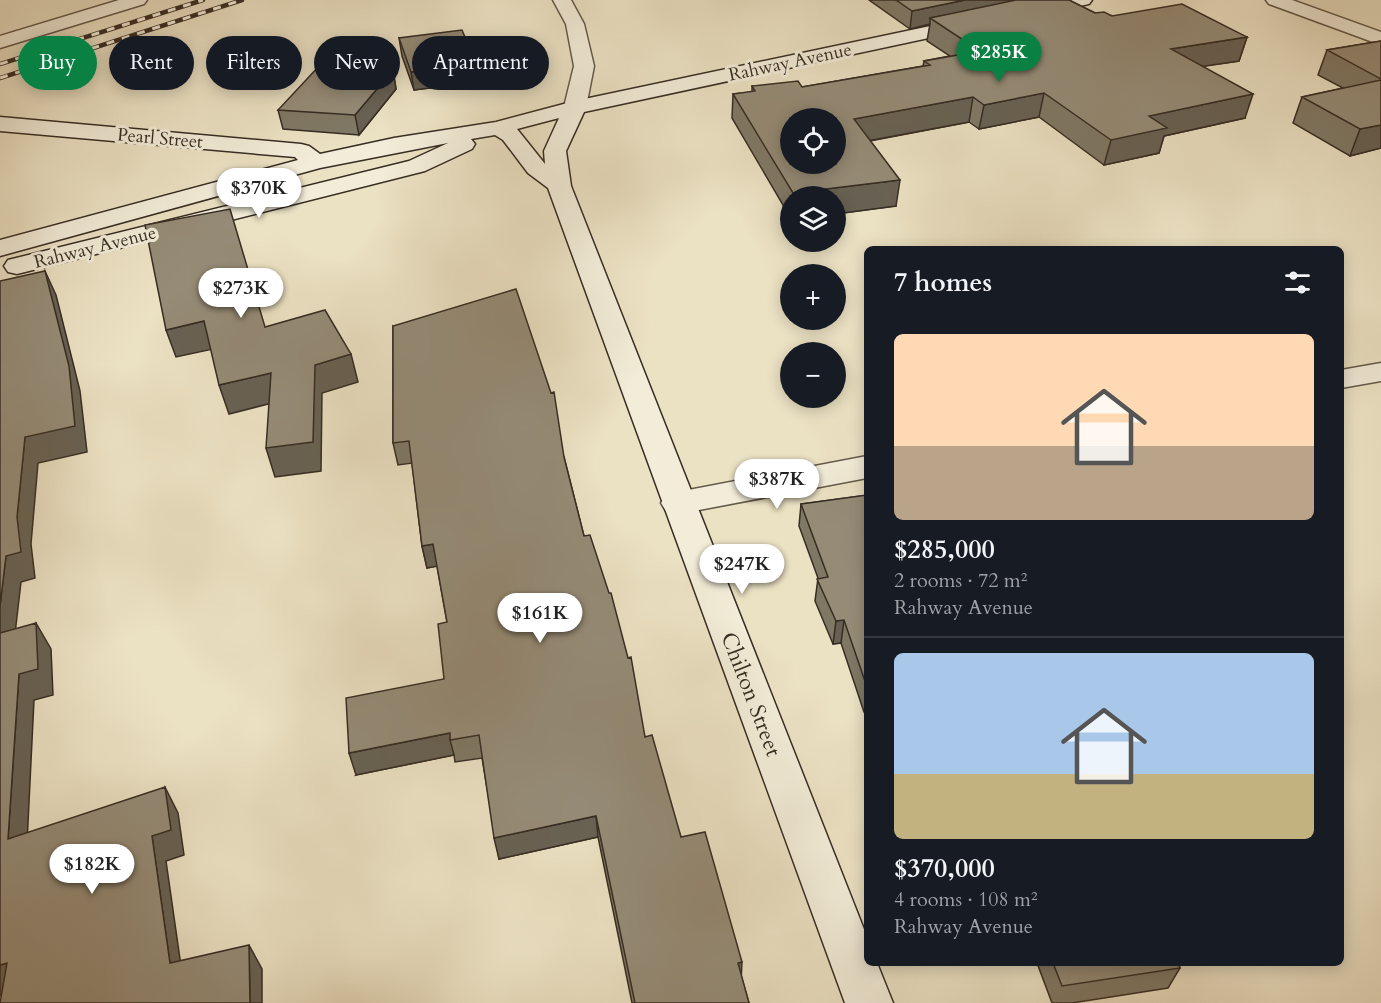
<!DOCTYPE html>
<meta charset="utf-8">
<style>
:root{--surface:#171b24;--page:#20242c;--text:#f1f3f6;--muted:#9ea1a6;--line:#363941;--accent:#0b8043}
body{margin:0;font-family:Cardo,serif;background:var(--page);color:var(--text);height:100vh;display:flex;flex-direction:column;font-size:22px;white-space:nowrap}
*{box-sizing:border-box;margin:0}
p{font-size:20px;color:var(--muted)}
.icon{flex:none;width:33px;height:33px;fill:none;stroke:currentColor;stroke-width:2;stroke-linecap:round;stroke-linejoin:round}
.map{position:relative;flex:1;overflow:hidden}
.sheet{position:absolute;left:864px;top:246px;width:480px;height:720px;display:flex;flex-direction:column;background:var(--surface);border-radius:9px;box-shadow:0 3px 15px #0003}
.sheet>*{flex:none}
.top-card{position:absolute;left:18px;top:36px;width:570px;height:54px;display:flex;gap:12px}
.controls{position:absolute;left:780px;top:108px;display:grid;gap:12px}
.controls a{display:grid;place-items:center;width:66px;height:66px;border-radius:50%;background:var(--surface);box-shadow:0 3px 15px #0003;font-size:30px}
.price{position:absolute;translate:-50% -51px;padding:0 14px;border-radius:21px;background:#fff;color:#222;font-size:20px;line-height:39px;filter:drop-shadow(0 2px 3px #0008)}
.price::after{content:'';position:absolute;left:50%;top:36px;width:18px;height:14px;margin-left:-9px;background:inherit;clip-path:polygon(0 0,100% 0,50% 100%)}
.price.on{background:var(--accent);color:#fff}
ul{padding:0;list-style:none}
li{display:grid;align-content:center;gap:12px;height:318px;padding:0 30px}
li+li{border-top:2px solid var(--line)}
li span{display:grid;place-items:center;height:186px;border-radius:9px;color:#555}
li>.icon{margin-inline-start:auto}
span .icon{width:108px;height:108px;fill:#fffc;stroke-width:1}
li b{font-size:26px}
h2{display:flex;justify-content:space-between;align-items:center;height:72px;padding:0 30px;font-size:26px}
.pill{padding:0 21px;border-radius:27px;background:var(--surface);box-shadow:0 3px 15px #0003;font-size:21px;line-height:54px}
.pill.on{background:var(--accent);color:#fff}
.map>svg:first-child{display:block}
</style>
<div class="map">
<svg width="1381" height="1003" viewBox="0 0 1381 1003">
<rect width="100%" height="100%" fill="#ebe1c3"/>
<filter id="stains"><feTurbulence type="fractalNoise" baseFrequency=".00333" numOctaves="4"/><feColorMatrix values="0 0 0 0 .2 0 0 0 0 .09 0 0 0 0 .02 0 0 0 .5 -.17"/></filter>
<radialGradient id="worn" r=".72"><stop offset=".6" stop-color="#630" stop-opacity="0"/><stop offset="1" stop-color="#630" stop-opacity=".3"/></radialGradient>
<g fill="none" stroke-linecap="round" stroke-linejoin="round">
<g stroke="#645a4b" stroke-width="3">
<path id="street" d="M119 0H147L144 4 0 48V36Z
M553 0H571L584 24 594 66 586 107 583 112 575 113 567 112 564 107 574 66 566 24Z
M1266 0H1292L1381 32V45L1269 4Z
M1381 363V381L1341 388V370Z
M867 456V478L678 514 666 511 661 503 666 495 678 492Z"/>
</g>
<g stroke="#372d23" stroke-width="3">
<path id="secondary" d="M1056 0H1092L1089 4 1029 17 1022 15 1020 11 1022 7Z
M973 17 980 19 982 23 980 27 584 112 566 151 571 186 867 937V963H877L893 1003H845L548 188 528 173 503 140 495 135 471 139 475 144 472 149 425 171 17 274 8 272 4 266 8 260 409 161 448 143 320 168 0 256V240L298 160 295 157 0 131V117L301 144 309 146 320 154 394 138 496 122 575 101ZM559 118 544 151 545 164 517 129Z"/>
</g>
<use href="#street" fill="#f2ecd8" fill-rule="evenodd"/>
<use href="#secondary" fill="#f2ecd8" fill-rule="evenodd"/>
<g stroke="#372d23" stroke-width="4.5">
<path id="rail" d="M0 64 203 0
M0 78 242 0"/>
</g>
<use href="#rail" stroke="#f2ecd8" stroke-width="3" stroke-dasharray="8" stroke-linecap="butt"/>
</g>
<path fill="#807865" stroke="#372d23" stroke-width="1.5" d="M869 0H1069L1095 13 1247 37 1239 61 1203 66 1245 118 1164 136 1159 153 1104 165 1039 117 979 129 969 122 870 141 896 206 836 214V196H790V217L732 118 733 94 752 92V86L802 87 923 66 924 61 950 56 927 41 930 24 910 29Z
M399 38 479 82 414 90 402 56Z
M1381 41V148L1350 156 1293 123 1302 97 1343 88 1318 75 1327 50Z
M393 70 396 89 359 135 283 129 278 110Z
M393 326 564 457 584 536 645 737 681 837 741 975 749 1003H632L598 837 499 859 482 758 455 762 454 755 356 775 444 679 447 622 437 566 427 568 422 546 412 463 398 465 393 443Z
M867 495V718L864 712 841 643 833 644 815 601 818 578 799 526 801 504Z
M1037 963H1178L1180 968 1168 988 1072 1003H1052Z"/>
<path fill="#686153" stroke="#372d23" stroke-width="1.5" d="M965 0H1029L930 18V24L910 29 912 11Z
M1247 37 1239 61 1165 72 1171 49Z
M476 63 479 82 414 90 411 72Z
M393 70 396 89 359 135 355 115Z
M1044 93 1039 117 979 129 984 105Z
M1253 94 1245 118 1164 136 1159 153 1104 165 1111 140 1149 116Z
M973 97 969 122 851 144 854 119Z
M1381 125V148L1350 156 1360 129Z
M900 180 896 206 836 214V196H793V193Z
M45 271 56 295 80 391 87 452 38 463 31 544 35 578 21 582 12 660 0 639V606L6 556 17 517 25 437Z
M204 321 213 349 176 357 166 330Z
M351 354 358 382 322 393 321 471 275 477 266 448 315 365Z
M271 373 280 401 229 414 219 385Z
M433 544 438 566 427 568 422 546Z
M844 620 841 643 833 644 836 621Z
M36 623 51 649 53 695 34 700 26 864 8 839 19 674Z
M450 733V740L454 755 356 775 349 753Z
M165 787 178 813 184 855 166 861 184 987 170 963 152 836Z
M596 816 598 837 499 859 494 838Z
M249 945 262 969V1003H250Z
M742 962 741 982 738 963Z
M7 963 26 986 0 996V965Z"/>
<path fill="#958b76" stroke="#372d23" stroke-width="1.5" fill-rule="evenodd" d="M896 0H965L912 11Z
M1016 0H1069L1095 13 1104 12 1112 16 1182 4 1247 37 1171 49 1253 94 1149 116 1167 128 1111 140 1044 93 984 105 973 97 854 119 900 180 793 193 733 94 755 91 752 86 798 81 802 87 930 65 924 61 980 51 930 18ZM790 118H836V164H790Z
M462 30 476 63 411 72 399 38Z
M1381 41V79L1327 50Z
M320 65 393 70 355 115 278 110Z
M1381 80V125L1360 129 1302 97Z
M230 209 265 327 325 310 351 354 315 365 313 442 266 448 271 373 219 385 204 321 166 330 145 225Z
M45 271 69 366 75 426 25 437 17 517 21 552 6 556 0 606V281Z
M516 289 551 393 554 392 564 457 584 536 590 535 609 593H611L628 658 631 657 645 737 652 735 681 837 705 832 742 962 738 963 749 1003H635L596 816 494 838 479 735 450 740V733L349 753 346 698 444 679 438 624 447 622 433 544 422 546 409 441 393 443V326Z
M867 495V687L844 620 836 621 817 579 828 577 801 504Z
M36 623 38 669 19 674 8 839 165 787 171 830 152 836 170 963 249 945 250 1003H0L7 963 0 965V633Z
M1053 963H1178L1180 968 1062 986Z"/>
<g text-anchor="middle" stroke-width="6" stroke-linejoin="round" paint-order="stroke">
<g font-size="18" fill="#372d23" stroke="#f2ecd8">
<text transform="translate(790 62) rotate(-12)" y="6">Rahway Avenue</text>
<text transform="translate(160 138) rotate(5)" y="6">Pearl Street</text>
<text transform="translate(95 247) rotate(-14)" y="6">Rahway Avenue</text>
</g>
<g font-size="22" fill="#372d23" stroke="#f2ecd8">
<text transform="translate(752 694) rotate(69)" y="8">Chilton Street</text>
</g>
</g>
<rect width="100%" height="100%" filter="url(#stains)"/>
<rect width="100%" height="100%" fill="url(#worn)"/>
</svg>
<div class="controls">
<a><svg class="icon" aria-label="locate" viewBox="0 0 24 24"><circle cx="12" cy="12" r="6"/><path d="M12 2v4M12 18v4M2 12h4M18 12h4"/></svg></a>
<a><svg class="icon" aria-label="layers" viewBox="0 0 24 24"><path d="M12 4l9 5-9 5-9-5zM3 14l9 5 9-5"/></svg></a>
<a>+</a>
<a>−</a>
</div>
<b class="price on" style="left:999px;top:83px">$285K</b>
<b class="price" style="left:259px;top:219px">$370K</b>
<b class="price" style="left:241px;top:319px">$273K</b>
<b class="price" style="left:777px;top:510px">$387K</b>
<b class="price" style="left:742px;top:595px">$247K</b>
<b class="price" style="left:540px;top:644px">$161K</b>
<b class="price" style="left:92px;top:895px">$182K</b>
<div class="top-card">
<a class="pill on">Buy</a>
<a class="pill">Rent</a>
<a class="pill">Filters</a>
<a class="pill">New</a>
<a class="pill">Apartment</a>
</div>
<section class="sheet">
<h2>7 homes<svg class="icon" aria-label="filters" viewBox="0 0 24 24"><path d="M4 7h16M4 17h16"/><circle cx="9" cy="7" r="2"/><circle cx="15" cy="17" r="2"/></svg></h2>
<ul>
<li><span style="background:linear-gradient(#ffd9b3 60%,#b9a48a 0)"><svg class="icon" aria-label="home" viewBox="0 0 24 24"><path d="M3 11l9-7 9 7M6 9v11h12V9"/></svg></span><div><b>$285,000</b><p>2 rooms · 72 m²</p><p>Rahway Avenue</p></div></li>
<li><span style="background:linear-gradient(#a9c7e8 65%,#c2b280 0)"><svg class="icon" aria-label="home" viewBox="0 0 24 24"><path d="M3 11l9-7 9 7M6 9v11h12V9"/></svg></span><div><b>$370,000</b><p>4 rooms · 108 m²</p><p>Rahway Avenue</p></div></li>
</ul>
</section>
</div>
